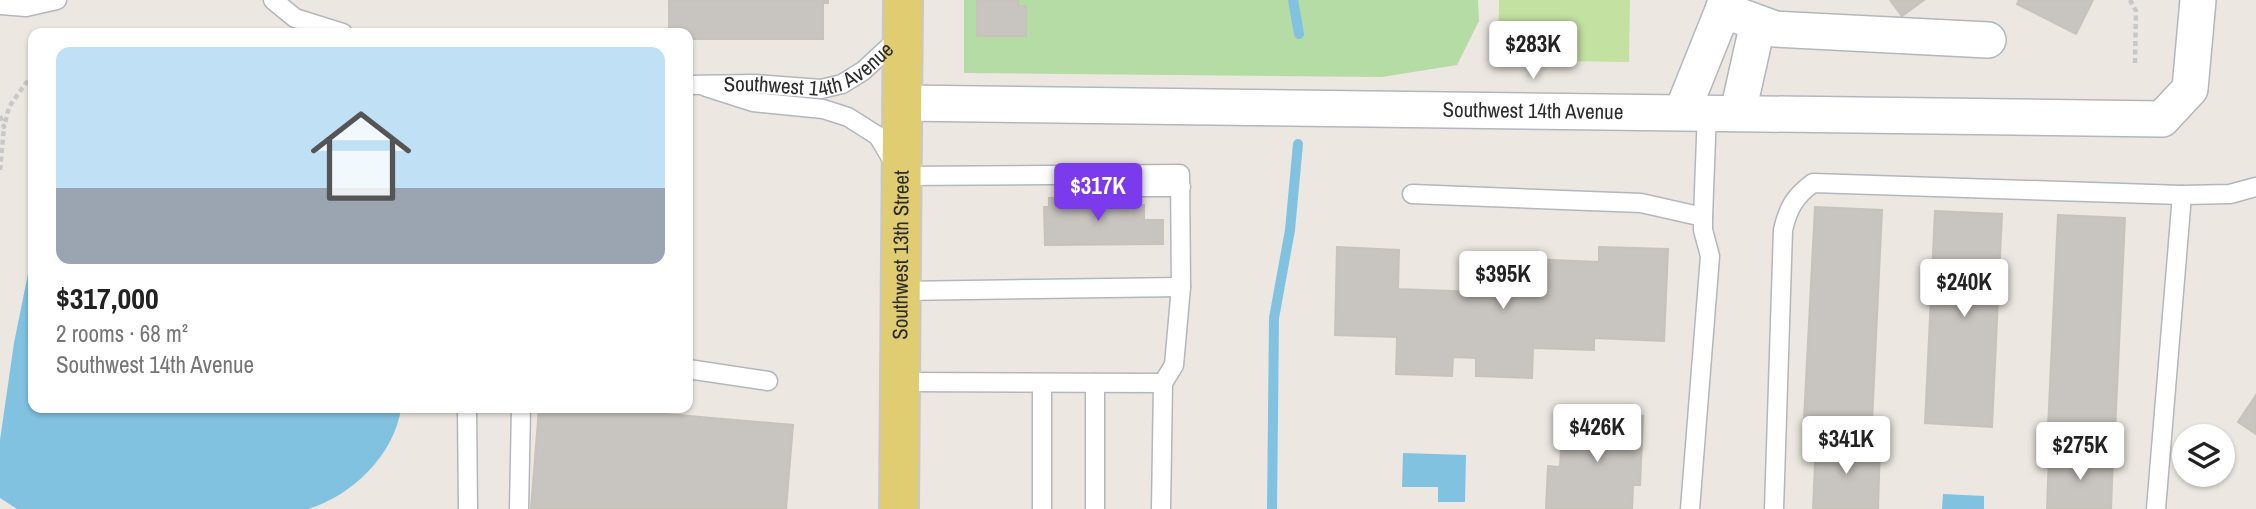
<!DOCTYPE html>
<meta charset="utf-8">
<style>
:root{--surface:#fff;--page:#f2f2f2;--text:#222;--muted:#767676;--line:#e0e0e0;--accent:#7c3aed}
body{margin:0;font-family:"Archivo Narrow",sans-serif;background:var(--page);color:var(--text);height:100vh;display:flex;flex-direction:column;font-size:26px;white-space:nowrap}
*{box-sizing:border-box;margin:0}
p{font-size:23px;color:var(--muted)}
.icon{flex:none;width:38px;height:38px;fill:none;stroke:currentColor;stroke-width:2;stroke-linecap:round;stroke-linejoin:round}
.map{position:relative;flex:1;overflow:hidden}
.side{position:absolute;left:28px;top:28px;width:665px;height:385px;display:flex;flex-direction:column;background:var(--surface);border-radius:14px;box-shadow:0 2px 5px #0004}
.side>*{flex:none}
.controls{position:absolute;left:2172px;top:424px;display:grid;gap:14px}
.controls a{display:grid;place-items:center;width:63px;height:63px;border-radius:50%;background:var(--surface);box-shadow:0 2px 5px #0004;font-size:35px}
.price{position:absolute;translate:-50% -60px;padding:0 16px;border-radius:7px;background:#fff;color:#222;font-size:23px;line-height:46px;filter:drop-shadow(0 2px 4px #0008)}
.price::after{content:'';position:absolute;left:50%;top:42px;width:21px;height:16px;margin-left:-10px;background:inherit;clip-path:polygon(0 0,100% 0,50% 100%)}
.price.selected{background:var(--accent);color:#fff}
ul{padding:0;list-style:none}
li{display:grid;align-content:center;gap:14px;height:371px;padding:0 28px}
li+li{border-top:2px solid var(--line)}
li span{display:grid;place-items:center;height:217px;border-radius:14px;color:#555}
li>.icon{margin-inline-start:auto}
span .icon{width:126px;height:126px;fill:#fffc;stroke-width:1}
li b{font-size:30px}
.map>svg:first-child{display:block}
</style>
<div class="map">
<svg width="2256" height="509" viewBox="0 0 2256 509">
<rect width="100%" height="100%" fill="#ece8e1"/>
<path fill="#b4dca4" d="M964 0H1478L1479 21 1457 65 1382 77 964 73Z"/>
<path fill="#c3e1a1" d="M1499 0H1630L1629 62 1498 60Z"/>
<path fill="#81c2e1" d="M33 249V408H401C395 454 352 496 308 509H17L0 498V440L14 343Z
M1403 453 1466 455 1465 502H1438V487H1402Z
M1943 494 1984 496V509H1942Z"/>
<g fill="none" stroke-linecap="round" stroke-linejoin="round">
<path stroke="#81c2e1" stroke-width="10" d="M1293 0 1299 34
M1272 509 1274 318 1290 230 1298 144"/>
</g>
<path fill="#c8c4bf" stroke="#c7c3ba" stroke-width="2" d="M669 0H828V3H823V39H688V33H669Z
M977 0H1018V6H1026V36H977Z
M1890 0H1924L1902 16Z
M2019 0H2093L2076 34 2017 4Z
M1085 194H1102V205H1144V220H1163V244L1045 245 1044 207H1049V198H1085Z
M1815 207 1882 210 1872 422 1804 419Z
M1935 211 2002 214 1992 427 1925 423Z
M2058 215 2125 218 2115 431 2048 428Z
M1337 247 1399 250 1398 289 1530 294 1531 259 1599 262V247L1668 249 1664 341 1594 338V350L1533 348 1532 378 1476 376V358L1453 357 1452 376 1396 374 1397 337 1335 335Z
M2256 395V434L2238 422Z
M539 408H666V414L793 425 786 509H531Z
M1587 414 1643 416 1640 485H1633L1632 509H1546L1548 466 1560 467 1562 423 1586 425Z
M1816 442 1880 445 1878 509H1813Z
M2049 455 2113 457 2111 509H2047Z"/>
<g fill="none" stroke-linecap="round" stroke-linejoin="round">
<g stroke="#b4b6be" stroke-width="21">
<g id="service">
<path d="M273 0 295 18 343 33"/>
<path d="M0 5 26 7 57 0"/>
<path id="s1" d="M688 85 755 84 821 89 842 84 863 71 901 36"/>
<path d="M706 87 753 102 823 109 848 117 878 136 902 176 1180 174 1181 287 1174 365 1163 383 1161 509"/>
<path d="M1079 187H1181"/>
<path d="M1412 194 1641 203 1703 217V230L1710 256 1690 509"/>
<path d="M2182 195 2230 194 2256 187"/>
<path d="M1703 217 1707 112"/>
<path d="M901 291 1181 287"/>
<path d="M688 369 768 381"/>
<path d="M901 382 1163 383"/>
<path d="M1042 384V509"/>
<path d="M467 408 468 509"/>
<path d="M519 509 521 408"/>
<path d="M1095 509V383"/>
<path d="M1774 509 1783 230C1788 208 1795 196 1813 183L2182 195 2156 509"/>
</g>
</g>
<g stroke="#b4b6be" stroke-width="38">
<g id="minor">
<path d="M1726 0 1723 10 1775 29 1988 40"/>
<path id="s2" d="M903 103 2162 119 2190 89 2198 0"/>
<path d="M1682 112 1723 10"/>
<path d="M1738 112 1758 23"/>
</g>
</g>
<g stroke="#c8c8c8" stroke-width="42">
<g id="primary">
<path id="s3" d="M899 509 903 0"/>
</g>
</g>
<path stroke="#c8c8c8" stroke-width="4.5" stroke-dasharray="5 3.5" stroke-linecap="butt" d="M2130 0 2136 11 2135 63
M0 116 4 127 9 107 33 73
M0 170 4 127"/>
<use href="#service" stroke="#fff" stroke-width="18"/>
<use href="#minor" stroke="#fff" stroke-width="35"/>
<use href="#primary" stroke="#e0cc71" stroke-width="38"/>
</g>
<g text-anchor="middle" stroke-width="7" stroke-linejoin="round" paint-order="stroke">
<g font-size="21" fill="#2c2c2c" stroke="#fff">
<text dy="7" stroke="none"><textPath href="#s1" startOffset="126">Southwest 14th Avenue</textPath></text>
<text dy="7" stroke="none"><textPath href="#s2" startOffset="630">Southwest 14th Avenue</textPath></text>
<text dy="7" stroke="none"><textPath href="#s3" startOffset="254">Southwest 13th Street</textPath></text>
</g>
</g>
</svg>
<div class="controls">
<a><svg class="icon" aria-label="layers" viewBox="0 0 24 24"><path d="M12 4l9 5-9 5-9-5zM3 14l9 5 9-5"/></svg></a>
</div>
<b class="price" style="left:1533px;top:81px">$283K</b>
<b class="price selected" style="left:1098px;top:223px">$317K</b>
<b class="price" style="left:1503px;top:311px">$395K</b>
<b class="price" style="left:1964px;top:319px">$240K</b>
<b class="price" style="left:1597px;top:464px">$426K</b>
<b class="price" style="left:1846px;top:476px">$341K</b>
<b class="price" style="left:2080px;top:482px">$275K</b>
<section class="side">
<ul>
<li><span style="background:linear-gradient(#bfe0f5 65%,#9aa5b1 0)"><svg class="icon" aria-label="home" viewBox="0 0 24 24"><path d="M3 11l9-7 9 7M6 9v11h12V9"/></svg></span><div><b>$317,000</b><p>2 rooms · 68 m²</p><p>Southwest 14th Avenue</p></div></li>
</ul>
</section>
</div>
